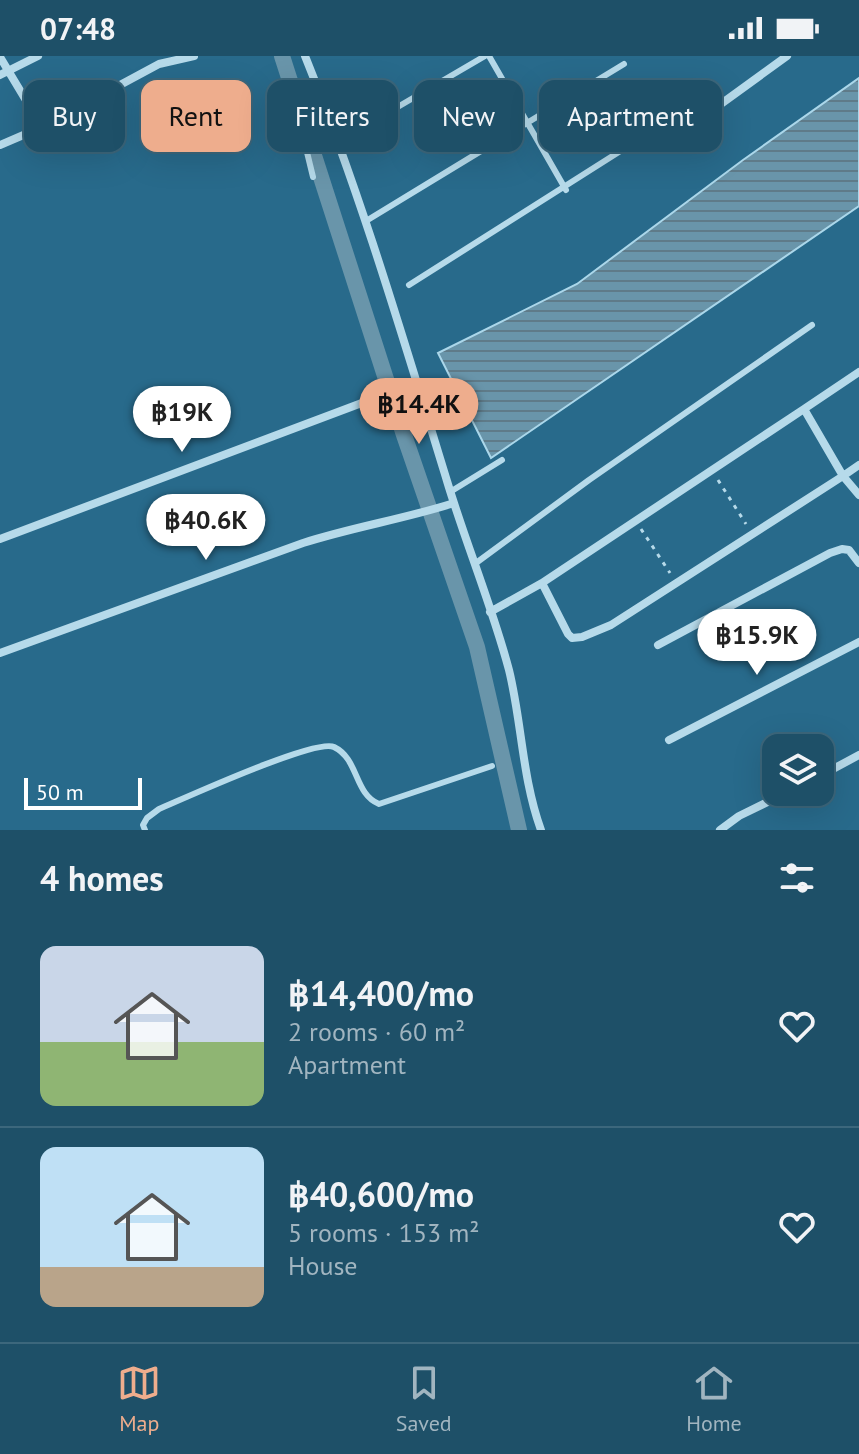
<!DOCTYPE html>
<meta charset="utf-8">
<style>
:root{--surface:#1e5068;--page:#26576e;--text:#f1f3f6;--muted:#a1b5c0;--line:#3c677c;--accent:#eead8d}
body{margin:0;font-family:"PT Sans",sans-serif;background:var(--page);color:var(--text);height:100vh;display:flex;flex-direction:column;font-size:30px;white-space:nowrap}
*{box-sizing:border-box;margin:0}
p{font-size:26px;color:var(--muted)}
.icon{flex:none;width:44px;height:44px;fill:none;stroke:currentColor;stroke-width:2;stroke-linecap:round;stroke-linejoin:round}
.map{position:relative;height:774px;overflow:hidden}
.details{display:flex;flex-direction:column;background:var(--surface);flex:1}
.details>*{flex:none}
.hud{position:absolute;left:24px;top:24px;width:812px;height:72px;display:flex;gap:16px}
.buttons{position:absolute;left:762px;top:678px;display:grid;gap:16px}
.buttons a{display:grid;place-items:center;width:72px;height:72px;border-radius:16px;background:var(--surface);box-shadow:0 8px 32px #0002,0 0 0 2px var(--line);font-size:40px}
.scale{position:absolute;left:24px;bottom:20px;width:118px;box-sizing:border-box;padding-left:8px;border:4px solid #fff;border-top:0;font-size:22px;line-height:28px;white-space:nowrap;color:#fff;-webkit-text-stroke:6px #286a8b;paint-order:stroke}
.price{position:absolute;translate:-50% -68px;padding:0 18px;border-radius:28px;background:#fff;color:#222;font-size:26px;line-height:52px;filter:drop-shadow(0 2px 4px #0008)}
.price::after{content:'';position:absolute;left:50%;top:48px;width:24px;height:18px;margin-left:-12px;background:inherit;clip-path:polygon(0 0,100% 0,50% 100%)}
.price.on{background:var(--accent);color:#111}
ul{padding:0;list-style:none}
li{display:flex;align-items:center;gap:24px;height:200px;padding:0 40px}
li+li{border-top:2px solid var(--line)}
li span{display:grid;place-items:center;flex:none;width:224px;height:160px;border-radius:16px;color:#555}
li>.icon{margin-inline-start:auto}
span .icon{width:96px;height:96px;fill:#fffc;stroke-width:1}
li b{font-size:34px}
h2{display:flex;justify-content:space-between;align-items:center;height:96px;padding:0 40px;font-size:34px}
.pill{padding:0 28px;border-radius:16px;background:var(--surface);box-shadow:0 8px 32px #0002,0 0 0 2px var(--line);font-size:28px;line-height:72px}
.pill.on{background:var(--accent);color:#111}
.status{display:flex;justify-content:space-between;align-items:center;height:56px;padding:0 40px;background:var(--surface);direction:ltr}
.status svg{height:22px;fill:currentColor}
.menu{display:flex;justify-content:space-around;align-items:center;height:112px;border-top:2px solid var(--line);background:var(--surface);font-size:22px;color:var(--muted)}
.menu a{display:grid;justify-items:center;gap:4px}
.menu .on{color:var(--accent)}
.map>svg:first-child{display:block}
</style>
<div class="status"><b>07:48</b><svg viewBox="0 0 49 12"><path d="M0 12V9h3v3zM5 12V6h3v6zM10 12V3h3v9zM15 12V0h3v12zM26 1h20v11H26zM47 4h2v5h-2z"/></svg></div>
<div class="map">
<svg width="859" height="774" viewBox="0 0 859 774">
<defs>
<pattern id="water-rules" width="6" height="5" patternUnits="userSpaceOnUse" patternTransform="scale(2)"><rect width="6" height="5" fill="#6995aa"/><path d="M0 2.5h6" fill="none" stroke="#5f7b89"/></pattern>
</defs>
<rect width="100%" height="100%" fill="#286a8b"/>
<path fill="url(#water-rules)" stroke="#abd7ea" stroke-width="2" d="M859 22V150L491 402 438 297 577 228 743 104Z"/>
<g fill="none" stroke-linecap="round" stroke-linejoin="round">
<path stroke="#6995aa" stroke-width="16" d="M282 0 404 379 477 591 519 774"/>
<path stroke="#b6daea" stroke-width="3" stroke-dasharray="4 6" stroke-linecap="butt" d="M718 424 746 468
M641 473 670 517"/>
<path stroke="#b6daea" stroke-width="6" d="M489 0 566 134
M360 73 485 0
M313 121 305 88 336 76
M366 165 624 8
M409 229 663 68
M450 436 502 404
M476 507 589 424 812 269
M145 774 143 769 147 762 159 753C185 742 316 682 334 691 359 703 354 738 379 748L492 710"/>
<path stroke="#b6daea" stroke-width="8" d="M305 0C361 139 403 282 447 425 466 488 492 550 509 614 522 667 522 722 541 774
M0 1 42 71
M0 19 38 0
M685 74 787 0
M0 89 42 71 159 8 194 0
M859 316 804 353 843 420 859 409
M0 483 375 342
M542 527 804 353
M490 556 542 527 568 578 572 582 582 581 611 569 843 420 859 439
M658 589 830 497 842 493 849 494 859 507
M0 597 303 487C353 471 404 463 454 447
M669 684 859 586
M820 720 859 699
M720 774 739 760 788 736"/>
</g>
</svg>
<div class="buttons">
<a><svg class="icon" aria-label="layers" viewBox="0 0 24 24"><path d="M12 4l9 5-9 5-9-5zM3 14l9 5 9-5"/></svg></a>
</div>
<div class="scale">50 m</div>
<b class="price on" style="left:419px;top:390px">฿14.4K</b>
<b class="price" style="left:182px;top:398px">฿19K</b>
<b class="price" style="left:206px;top:506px">฿40.6K</b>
<b class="price" style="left:757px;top:621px">฿15.9K</b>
<div class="hud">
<a class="pill">Buy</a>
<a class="pill on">Rent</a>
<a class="pill">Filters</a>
<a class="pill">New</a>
<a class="pill">Apartment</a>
</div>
</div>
<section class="details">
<h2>4 homes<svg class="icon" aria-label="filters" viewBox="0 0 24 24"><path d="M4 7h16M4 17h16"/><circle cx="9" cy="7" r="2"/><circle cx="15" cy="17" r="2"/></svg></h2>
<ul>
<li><span style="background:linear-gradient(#c9d6e8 60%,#8fb573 0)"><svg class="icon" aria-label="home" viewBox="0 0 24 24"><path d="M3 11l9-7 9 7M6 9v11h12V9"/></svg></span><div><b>฿14,400/mo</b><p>2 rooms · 60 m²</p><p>Apartment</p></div><svg class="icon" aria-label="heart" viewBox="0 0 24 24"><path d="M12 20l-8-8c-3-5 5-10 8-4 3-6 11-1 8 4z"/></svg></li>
<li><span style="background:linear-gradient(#bfe0f5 75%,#b9a48a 0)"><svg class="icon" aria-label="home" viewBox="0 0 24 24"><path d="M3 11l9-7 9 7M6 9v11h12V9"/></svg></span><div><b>฿40,600/mo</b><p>5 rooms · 153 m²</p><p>House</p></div><svg class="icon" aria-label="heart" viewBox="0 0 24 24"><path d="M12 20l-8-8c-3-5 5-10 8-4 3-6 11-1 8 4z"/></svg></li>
</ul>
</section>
<nav class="menu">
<a class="on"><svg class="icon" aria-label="map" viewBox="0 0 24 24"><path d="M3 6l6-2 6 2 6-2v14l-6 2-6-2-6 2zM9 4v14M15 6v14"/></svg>Map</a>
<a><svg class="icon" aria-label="saved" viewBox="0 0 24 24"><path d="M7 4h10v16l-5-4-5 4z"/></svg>Saved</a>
<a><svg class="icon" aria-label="home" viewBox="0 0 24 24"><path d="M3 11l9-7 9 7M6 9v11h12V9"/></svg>Home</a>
</nav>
